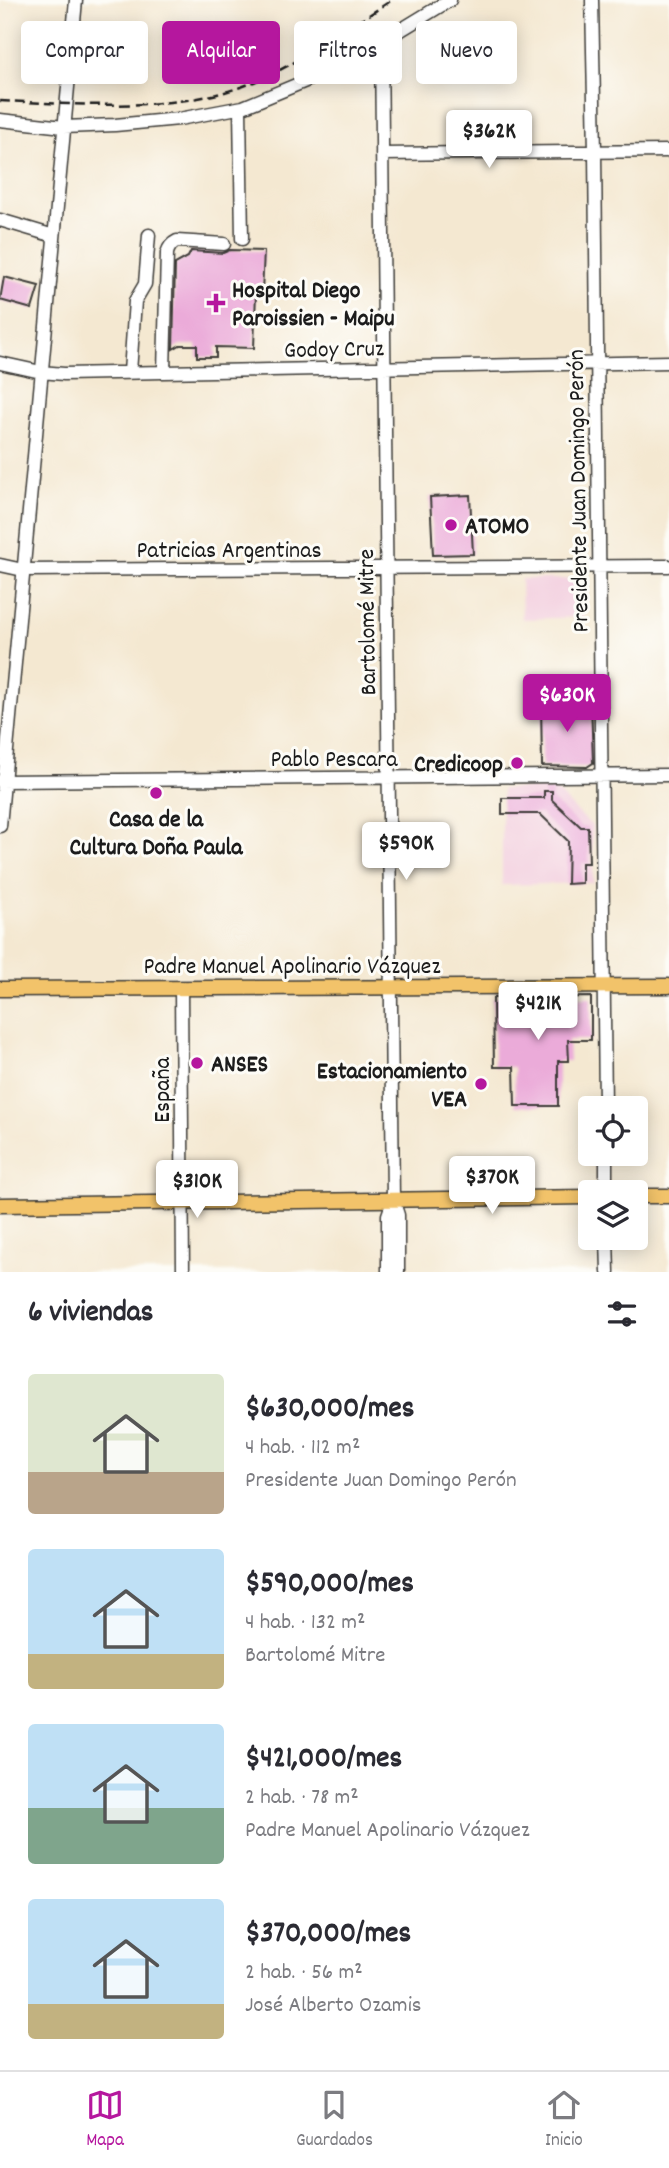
<!DOCTYPE html>
<html lang="es">
<meta charset="utf-8">
<style>
:root{--surface:#fff;--page:#f7f7f7;--text:#2b2b33;--muted:#7c7c81;--line:#e1e1e2;--accent:#b5179e}
body{margin:0;font-family:Dekko,sans-serif;background:var(--page);color:var(--text);height:100vh;display:flex;flex-direction:column;font-size:26px;white-space:nowrap}
*{box-sizing:border-box;margin:0}
p{font-size:23px;color:var(--muted)}
.icon{flex:none;width:38px;height:38px;fill:none;stroke:currentColor;stroke-width:2;stroke-linecap:round;stroke-linejoin:round}
.map{position:relative;height:1272px;overflow:hidden}
.details{display:flex;flex-direction:column;background:var(--surface);flex:1}
.details>*{flex:none}
.guide{position:absolute;left:21px;top:21px;width:628px;height:63px;display:flex;gap:14px}
.controls{position:absolute;left:578px;top:1096px;display:grid;gap:14px}
.controls a{display:grid;place-items:center;width:70px;height:70px;border-radius:7px;background:var(--surface);box-shadow:0 4px 18px #0003;font-size:35px}
.price{position:absolute;translate:-50% -60px;padding:0 16px;border-radius:7px;background:#fff;color:#222;font-size:23px;line-height:46px;filter:drop-shadow(0 2px 4px #0008)}
.price::after{content:'';position:absolute;left:50%;top:42px;width:21px;height:16px;margin-left:-10px;background:inherit;clip-path:polygon(0 0,100% 0,50% 100%)}
.price.selected{background:var(--accent);color:#fff}
ul{padding:0;list-style:none}
li{display:flex;align-items:center;gap:21px;height:175px;padding:0 28px}
li span{display:grid;place-items:center;flex:none;width:196px;height:140px;border-radius:7px;color:#555}
li>.icon{margin-inline-start:auto}
span .icon{width:84px;height:84px;fill:#fffc;stroke-width:1}
li b{font-size:30px}
h2{display:flex;justify-content:space-between;align-items:center;height:84px;padding:0 28px;font-size:30px}
.tag{padding:0 24px;border-radius:7px;background:var(--surface);box-shadow:0 4px 18px #0003;font-size:24px;line-height:63px}
.tag.selected{background:var(--accent);color:#fff}
.menu{display:flex;justify-content:space-around;align-items:center;height:98px;border-top:2px solid var(--line);background:var(--surface);font-size:19px;color:var(--muted)}
.menu a{display:grid;justify-items:center;gap:4px}
.menu .selected{color:var(--accent)}
.map>svg:first-child{display:block}
</style>
<div class="map">
<svg width="669" height="1272" viewBox="0 0 669 1272">
<rect width="100%" height="100%" fill="#fdfcf7"/>
<filter id="ink" filterUnits="userSpaceOnUse"><feTurbulence type="fractalNoise" baseFrequency=".0143" numOctaves="2"/><feDisplacementMap in="SourceGraphic" scale="14" xChannelSelector="R" yChannelSelector="G"/><feConvolveMatrix kernelMatrix="1 2 1 2 8 2 1 2 1" color-interpolation-filters="sRGB"/></filter>
<filter id="wash" filterUnits="userSpaceOnUse"><feTurbulence type="fractalNoise" baseFrequency=".00686" numOctaves="4" result="noise"/><feDisplacementMap in="SourceGraphic" scale="28" xChannelSelector="R" yChannelSelector="G"/><feGaussianBlur stdDeviation="1.57" result="paint"/><feColorMatrix in="noise" values="0 0 0 0 0 0 0 0 0 0 0 0 0 0 0 0 0 1.4 0 .05"/><feComposite in="paint" operator="in"/></filter>
<g filter="url(#wash)">
<rect width="100%" height="100%" fill="#f4e8d1"/>
<path fill="#f3cfdf" d="M521 579H583L584 617 522 619Z
M553 788 592 826 593 883 502 885V789Z"/>
<g id="blocks">
<path fill="#ebabd9" d="M230 250 264 251 262 292H256L254 348 216 347V357H197V345H180L173 349 175 264 188 257 191 251 223 253Z
M4 277 39 286 32 309 0 300Z
M470 495 473 554 433 555 430 497Z
M541 701 591 702 593 763 587 767 542 766Z
M544 791H552V800L581 827H588L589 863H582V883L567 884 568 841 540 814H502V798H544Z
M591 997V1040H568L569 1061H558V1106H515L514 1067H494L493 998Z"/>
</g>
</g>
<g filter="url(#ink)">
<use href="#blocks" fill-opacity="0" stroke="#3c3b37" stroke-width="2"/>
<g fill="none" stroke-linecap="round" stroke-linejoin="round">
<g stroke="#3c3b37" stroke-width="15">
<path id="minor" d="M592 0 595 152 605 1108
M381 42 393 1200 398 1215V1272
M240 108 242 239
M0 120 64 127 115 125 179 119 243 107 308 80 381 42 450 0
M382 154 669 151
M0 220 54 236
M0 363 41 372 64 374 669 362
M130 372 135 301 145 284 149 235
M164 372 167 253C169 247 171 244 177 241L224 244
M0 565 23 570 669 566
M0 781 669 775
M0 826 76 0
M181 988 183 1272
M606 1153V1192
M607 1237 608 1272
M388 1272V1215L393 1201"/>
</g>
<g stroke="#3c3b37" stroke-width="17">
<path id="major" d="M0 989 669 986
M635 1196H669
M0 1205 590 1197"/>
</g>
<use href="#minor" stroke="#fff" stroke-width="12"/>
<use href="#major" stroke="#f2c36a" stroke-width="14"/>
<path stroke="#1c1c1c" stroke-width="2.5" stroke-dasharray="10 5" stroke-linecap="butt" d="M0 101C82 104 176 114 254 82 304 61 347 29 392 0"/>
</g>
</g>
<g fill="#b5179e" stroke="#fdfcf7" stroke-width="2.5">
<path d="M212.5 292.5h7v7h7v7h-7v7h-7v-7h-7v-7h7z"/>
<circle cx="451" cy="525" r="7"/>
<circle cx="517" cy="763" r="7"/>
<circle cx="156" cy="793" r="7"/>
<circle cx="197" cy="1063" r="7"/>
<circle cx="481" cy="1084" r="7"/>
</g>
<g text-anchor="middle" stroke-width="6" stroke-linejoin="round" paint-order="stroke">
<g font-size="24" font-weight="bold" fill="#1c1c1c" stroke="#fdfcf7" text-anchor="start">
<text x="232" y="297">Hospital Diego<tspan x="232" dy="28">Paroissien - Maipu</tspan></text>
<text x="465" y="533">ATOMO</text>
<text x="503" y="771" text-anchor="end">Credicoop</text>
<text x="156" y="826" text-anchor="middle">Casa de la<tspan x="156" dy="28">Cultura Doña Paula</tspan></text>
<text x="211" y="1071">ANSES</text>
<text x="467" y="1078" text-anchor="end">Estacionamiento<tspan x="467" dy="28">VEA</tspan></text>
</g>
<g font-size="24" fill="#1c1c1c" stroke="#fdfcf7">
<text transform="translate(334 348) rotate(-1)" y="8">Godoy Cruz</text>
<text transform="translate(577 491) rotate(-91)" y="8">Presidente Juan Domingo Perón</text>
<text x="229" y="557">Patricias Argentinas</text>
<text transform="translate(366 622) rotate(-91)" y="8">Bartolomé Mitre</text>
<text x="334" y="766">Pablo Pescara</text>
<text x="292" y="973">Padre Manuel Apolinario Vázquez</text>
<text transform="translate(161 1090) rotate(-90)" y="8">España</text>
</g>
</g>
</svg>
<div class="controls">
<a><svg class="icon" aria-label="locate" viewBox="0 0 24 24"><circle cx="12" cy="12" r="6"/><path d="M12 2v4M12 18v4M2 12h4M18 12h4"/></svg></a>
<a><svg class="icon" aria-label="layers" viewBox="0 0 24 24"><path d="M12 4l9 5-9 5-9-5zM3 14l9 5 9-5"/></svg></a>
</div>
<b class="price" style="left:489px;top:170px">$362K</b>
<b class="price selected" style="left:567px;top:734px">$630K</b>
<b class="price" style="left:406px;top:882px">$590K</b>
<b class="price" style="left:538px;top:1042px">$421K</b>
<b class="price" style="left:492px;top:1216px">$370K</b>
<b class="price" style="left:197px;top:1220px">$310K</b>
<div class="guide">
<a class="tag">Comprar</a>
<a class="tag selected">Alquilar</a>
<a class="tag">Filtros</a>
<a class="tag">Nuevo</a>
</div>
</div>
<section class="details">
<h2>6 viviendas<svg class="icon" aria-label="filters" viewBox="0 0 24 24"><path d="M4 7h16M4 17h16"/><circle cx="9" cy="7" r="2"/><circle cx="15" cy="17" r="2"/></svg></h2>
<ul>
<li><span style="background:linear-gradient(#dfe7d0 70%,#b9a48a 0)"><svg class="icon" aria-label="home" viewBox="0 0 24 24"><path d="M3 11l9-7 9 7M6 9v11h12V9"/></svg></span><div><b>$630,000/mes</b><p>4 hab. · 112 m²</p><p>Presidente Juan Domingo Perón</p></div></li>
<li><span style="background:linear-gradient(#bfe0f5 75%,#c2b280 0)"><svg class="icon" aria-label="home" viewBox="0 0 24 24"><path d="M3 11l9-7 9 7M6 9v11h12V9"/></svg></span><div><b>$590,000/mes</b><p>4 hab. · 132 m²</p><p>Bartolomé Mitre</p></div></li>
<li><span style="background:linear-gradient(#bfe0f5 60%,#7fa58c 0)"><svg class="icon" aria-label="home" viewBox="0 0 24 24"><path d="M3 11l9-7 9 7M6 9v11h12V9"/></svg></span><div><b>$421,000/mes</b><p>2 hab. · 78 m²</p><p>Padre Manuel Apolinario Vázquez</p></div></li>
<li><span style="background:linear-gradient(#bfe0f5 75%,#c2b280 0)"><svg class="icon" aria-label="home" viewBox="0 0 24 24"><path d="M3 11l9-7 9 7M6 9v11h12V9"/></svg></span><div><b>$370,000/mes</b><p>2 hab. · 56 m²</p><p>José Alberto Ozamis</p></div></li>
</ul>
</section>
<nav class="menu">
<a class="selected"><svg class="icon" aria-label="map" viewBox="0 0 24 24"><path d="M3 6l6-2 6 2 6-2v14l-6 2-6-2-6 2zM9 4v14M15 6v14"/></svg>Mapa</a>
<a><svg class="icon" aria-label="saved" viewBox="0 0 24 24"><path d="M7 4h10v16l-5-4-5 4z"/></svg>Guardados</a>
<a><svg class="icon" aria-label="home" viewBox="0 0 24 24"><path d="M3 11l9-7 9 7M6 9v11h12V9"/></svg>Inicio</a>
</nav>
